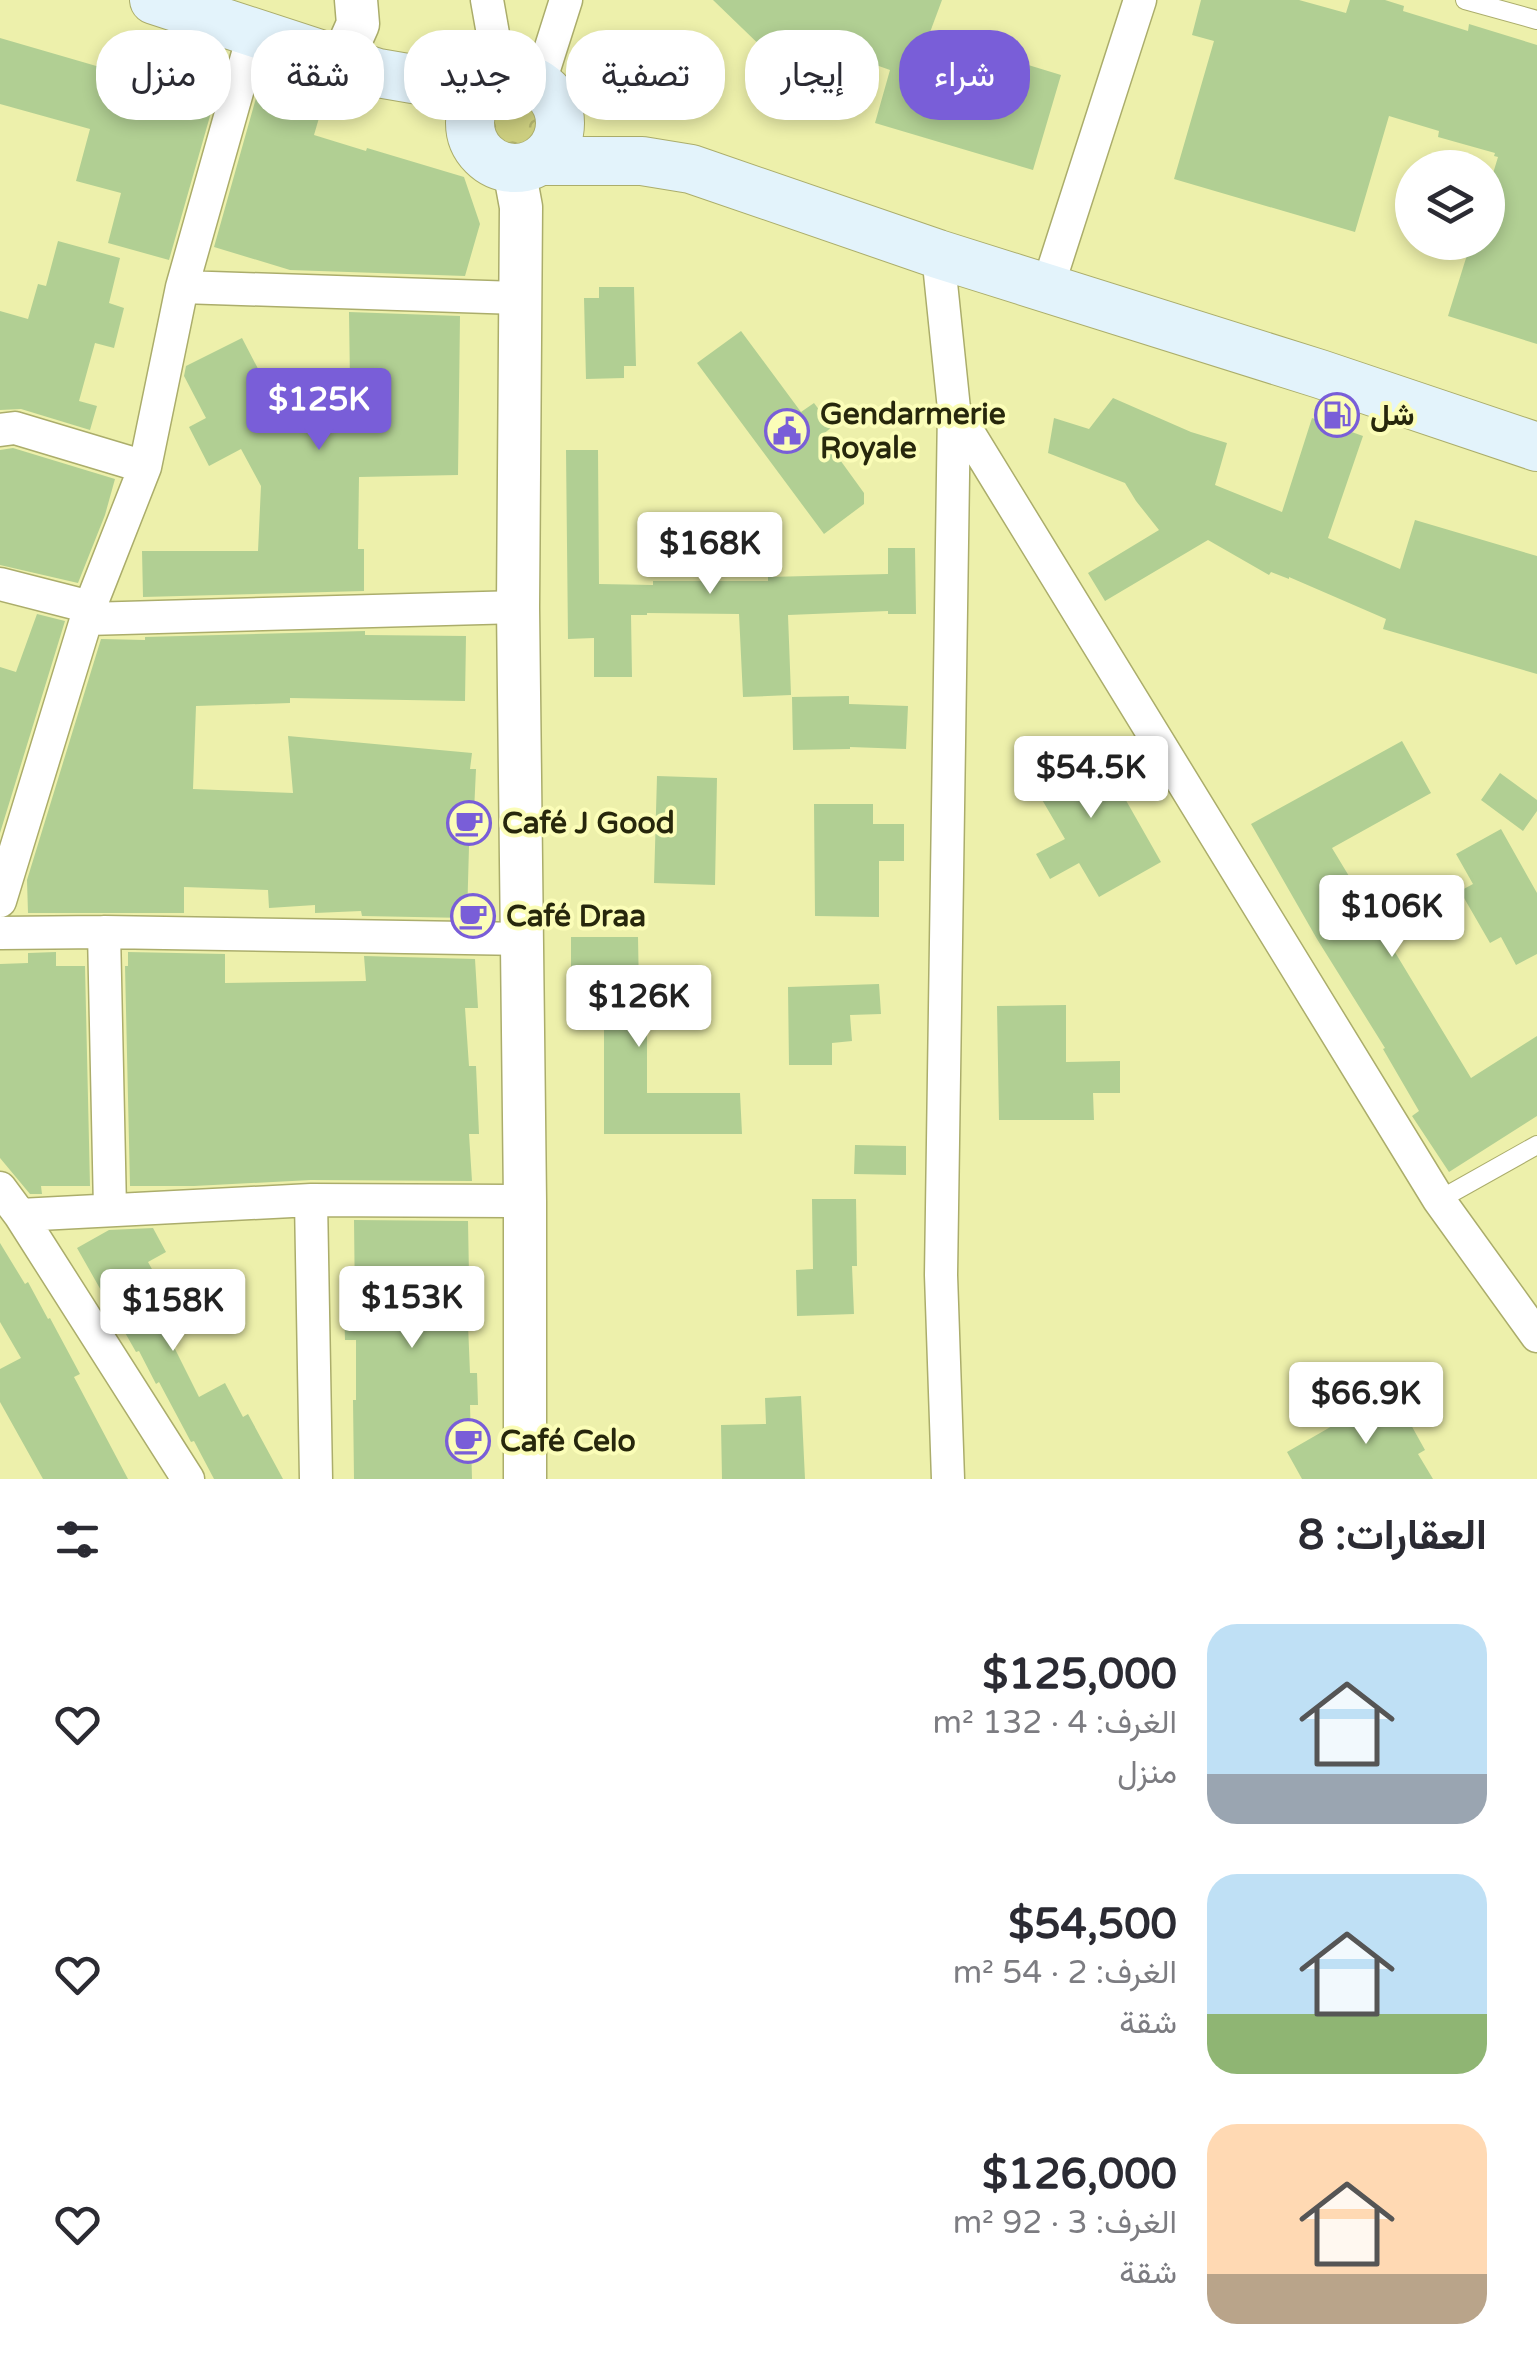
<!DOCTYPE html>
<html lang="ar">
<meta charset="utf-8">
<style>
:root{--surface:#fff;--page:#f2f2f3;--text:#2b2b33;--muted:#7c7c81;--accent:#795ed8}
body{margin:0;font-family:"Varela Round",Vazirmatn,sans-serif;background:var(--page);color:var(--text);direction:rtl;height:100vh;display:flex;flex-direction:column;font-size:38px;white-space:nowrap}
*{box-sizing:border-box;margin:0}
p{font-size:32px;color:var(--muted)}
.icon{flex:none;width:55px;height:55px;fill:none;stroke:currentColor;stroke-width:2;stroke-linecap:round;stroke-linejoin:round}
.map{position:relative;height:1479px;overflow:hidden;direction:ltr}
.panel{display:flex;flex-direction:column;background:var(--surface);flex:1}
.panel>*{flex:none}
.guide{position:absolute;left:30px;top:30px;width:1000px;height:90px;direction:rtl;display:flex;gap:20px}
.buttons{position:absolute;left:1395px;top:150px;display:grid;gap:20px}
.buttons a{display:grid;place-items:center;width:110px;height:110px;border-radius:50%;background:var(--surface);box-shadow:0 5px 15px #0003;font-size:50px}
.price{position:absolute;translate:-50% -85px;padding:0 22px;border-radius:10px;background:#fff;color:#222;font-size:32px;line-height:65px;filter:drop-shadow(0 2px 5px #0008)}
.price::after{content:'';position:absolute;left:50%;top:60px;width:30px;height:22px;margin-left:-15px;background:inherit;clip-path:polygon(0 0,100% 0,50% 100%)}
.price.current{background:var(--accent);color:#fff}
ul{padding:0;list-style:none}
li{display:flex;align-items:center;gap:30px;height:250px;padding:0 50px}
li span{display:grid;place-items:center;flex:none;width:280px;height:200px;border-radius:30px;color:#555}
li>.icon{margin-inline-start:auto}
span .icon{width:120px;height:120px;fill:#fffc;stroke-width:1}
li b{font-size:42px}
h2{display:flex;justify-content:space-between;align-items:center;height:120px;padding:0 50px;font-size:42px}
.pill{padding:0 35px;border-radius:40px;background:var(--surface);box-shadow:0 5px 15px #0003;font-size:35px;line-height:90px}
.pill.current{background:var(--accent);color:#fff}
.map>svg:first-child{display:block}
</style>
<div class="map">
<svg width="1537" height="1479" viewBox="0 0 1537 1479">
<defs>
<pattern id="park-crowns" width="20" height="18" patternUnits="userSpaceOnUse" patternTransform="scale(2.5)"><rect width="20" height="18" fill="#ccce7f"/><path d="M2 6a3 3 0 1 1 6 0M12 15a3 3 0 1 1 6 0" fill="none" stroke="#afb16d"/></pattern>
</defs>
<rect width="100%" height="100%" fill="#edf0ab"/>
<path fill="url(#park-crowns)" d="M484 123a29 29 0 1 1 58 0a29 29 0 1 1-58 0Z"/>
<path fill="#b1cf93" d="M713 0H942L929 35 1061 75 1033 170 875 123 890 70 792 35 771 56Z
M1201 0H1299L1346 13 1350 0H1385L1404 6 1403 11 1468 31 1469 24 1537 45V344L1448 316 1471 242H1488V190L1498 157 1494 156 1495 153 1438 137 1439 131 1389 116 1355 232 1174 179 1214 41 1192 35Z
M0 38 117 72 116 75 159 87 158 89 193 100 192 104 212 109 169 260 108 243 121 193 76 181 90 129 0 104Z
M256 98 319 118 314 135 366 151 367 148 464 177 480 224 465 276 290 270 214 247Z
M58 241 120 258 109 303 124 308 114 348 95 343 79 401 97 406 90 430 21 409 0 410V311L28 319 38 284 46 286Z
M599 287H634L636 366H624V378L586 379 584 298H599Z
M349 312 460 316 458 475 359 477 358 549H364V591L143 597 142 551H258L261 486 241 449 209 466 189 427 206 418 184 376 186 366 242 338 267 386 295 371 302 383H350Z
M741 331 801 412 814 403 832 427 822 435 864 493V504L824 534 697 363Z
M1113 398 1191 432 1227 443 1215 485 1282 512 1312 418 1363 436 1328 538 1400 569 1415 520 1537 556V674L1383 629 1386 619 1289 577V579L1271 572 1269 575 1208 540 1105 601 1088 573 1159 530 1136 501 1125 483 1048 453 1054 418 1089 429Z
M13 448 115 479 105 515 78 583 0 565V450Z
M566 450H598L599 584 653 585V581H768V577L888 574V548H915L916 614H888V611L788 615 791 695 743 697 739 614 647 613V615H631L632 677H594V638L568 639Z
M37 614 65 621 0 833V667L16 672Z
M365 631V635L466 636 465 701 290 698V703L196 706 193 789 293 793 288 736 472 753 470 769H476L474 812 470 811 467 918 362 916 361 911 315 913V905L269 908 268 890 184 887V913H28L27 880 101 639 145 640V637Z
M849 696V704L908 706 906 749 850 747V749L793 750 792 697Z
M1090 737 1161 862 1099 897 1079 863 1050 879 1036 854 1065 839 1027 774Z
M1402 741 1431 793 1332 848 1471 1078 1537 1036V1116L1449 1172 1412 1116 1419 1111 1383 1049 1385 1048 1317 939 1251 824Z
M1500 773 1537 800V811L1523 831 1481 800Z
M657 776 717 778 715 885 654 883Z
M814 804H873V824H904V861H879V917L815 916Z
M1501 829 1537 893V954L1516 965 1501 937 1490 943 1460 891 1473 884 1456 854Z
M571 937H638L639 992H647V1093H740L742 1134H604V1025H594V989H571Z
M56 952V966H85L90 1186H41L42 1194H30L0 1158V964L28 963V953Z
M128 952 225 954V983L366 981 364 956 475 959 478 1008H465L469 1066H476L479 1134H469L472 1181 311 1180 194 1186H130L125 966H128Z
M879 984 881 1014 850 1015 852 1041 832 1043V1065H789L788 987Z
M1066 1005V1062L1120 1061V1093H1093L1094 1120H999L997 1006Z
M855 1145 906 1146V1175L854 1174Z
M812 1199H856L857 1266H852L854 1314 797 1316 796 1270 813 1269Z
M354 1220 468 1221 469 1276H466L470 1373H477L478 1405H470L472 1479H354L353 1400H356V1340H345L344 1307H355Z
M153 1228 166 1252 148 1262 184 1326 168 1335 199 1397 225 1383 243 1417 248 1414 283 1479H214L194 1441 191 1442 159 1382 156 1384 139 1351 136 1352 77 1248 109 1230Z
M0 1243 25 1284 28 1282 48 1319 50 1318 80 1374 74 1377 128 1479H43L0 1402V1369L21 1358 0 1322Z
M1402 1392 1417 1419 1410 1423 1425 1450 1418 1454 1433 1479H1302L1287 1452 1360 1410 1362 1414Z
M801 1396 805 1479H722L721 1425 766 1424 765 1398Z"/>
<g fill="none" stroke-linecap="round" stroke-linejoin="round">
<g stroke="#abad6b" stroke-width="20">
<path id="service" d="M1465 0 1537 20
M1439 1200 1537 1145"/>
</g>
<g stroke="#abad6b" stroke-width="35">
<path id="minor" d="M487 0 501 79
M539 85 566 0
M938 254 954 409 941 1275 948 1479
M182 287 520 298
M1047 289 1140 0
M954 409 1439 1200 1537 1336
M0 430 15 428 145 467
M0 584 90 607
M87 619 518 607
M0 901 90 607 145 467 182 287 254 32
M104 932 110 1209
M0 933 104 932 523 939
M0 1188 20 1215 188 1479
M311 1200 316 1479
M20 1215 311 1200 525 1201"/>
</g>
<g stroke="#abad6b" stroke-width="45">
<path id="tertiary" d="M342 60 358 24 356 0
M514 169 521 207 518 607 525 1201V1479"/>
</g>
<g stroke="#abad6b" stroke-width="50">
<path id="secondary" d="M154 0 378 73 483 91
M470 123a45 45 0 1 1 90 0a45 45 0 1 1-90 0Z
M540 161H642L691 169 938 254 1320 374 1537 447"/>
</g>
<use href="#service" stroke="#fff" stroke-width="18"/>
<use href="#minor" stroke="#fff" stroke-width="32"/>
<use href="#tertiary" stroke="#fff" stroke-width="42"/>
<use href="#secondary" stroke="#e3f3fb" stroke-width="48"/>
</g>
<defs>
<g id="fuel-ring" transform="scale(2.25)"><circle r="9.5" fill="#fbfdb8" stroke="#795ed8" stroke-width="1.5"/><path d="M-5.5-6h7V0h2V4h1.3V-2.5L3-4.5l.8-.8L6-3V5H2.5V1h-1V6h-7ZM-4.2-4.7v3.2H.2V-4.7Z" fill="#795ed8"/></g>
<g id="civic-ring" transform="scale(2.25)"><circle r="9.5" fill="#fbfdb8" stroke="#795ed8" stroke-width="1.5"/><path d="M-.6-6.5H3V-4.5H.6V-3L4-1V1h2V6H-6V1h2V-1L-.6-3ZM-1.2 2.5V6h2.4V2.5Z" fill="#795ed8"/></g>
<g id="cafe-ring" transform="scale(2.25)"><circle r="9.5" fill="#fbfdb8" stroke="#795ed8" stroke-width="1.5"/><path d="M-5.5-4.5H6V0H3Q3 3.5 0 3.5H-2.5Q-5.5 3.5-5.5 0ZM3-3.2v2h1.7v-2ZM-6 4.5H4V6H-6Z" fill="#795ed8"/></g>
</defs>
<g fill-rule="evenodd">
<use href="#fuel-ring" x="1337" y="415"/>
<use href="#civic-ring" x="787" y="431"/>
<use href="#cafe-ring" x="469" y="823"/>
<use href="#cafe-ring" x="473" y="916"/>
<use href="#cafe-ring" x="468" y="1441"/>
</g>
<g text-anchor="middle" stroke-width="8" stroke-linejoin="round" paint-order="stroke">
<g font-size="30" font-weight="bold" fill="#27270c" stroke="#fbfdb8" text-anchor="start">
<text x="820" y="424">Gendarmerie<tspan x="820" dy="34">Royale</tspan></text>
<text x="1370" y="425">شل</text>
<text x="502" y="833">Café J Good</text>
<text x="506" y="926">Café Draa</text>
<text x="500" y="1451">Café Celo</text>
</g>
</g>
</svg>
<div class="buttons">
<a><svg class="icon" aria-label="layers" viewBox="0 0 24 24"><path d="M12 4l9 5-9 5-9-5zM3 14l9 5 9-5"/></svg></a>
</div>
<b class="price current" style="left:319px;top:453px">$125K</b>
<b class="price" style="left:710px;top:597px">$168K</b>
<b class="price" style="left:1091px;top:821px">$54.5K</b>
<b class="price" style="left:1392px;top:960px">$106K</b>
<b class="price" style="left:639px;top:1050px">$126K</b>
<b class="price" style="left:412px;top:1351px">$153K</b>
<b class="price" style="left:173px;top:1354px">$158K</b>
<b class="price" style="left:1366px;top:1447px">$66.9K</b>
<div class="guide">
<a class="pill current">شراء</a>
<a class="pill">إيجار</a>
<a class="pill">تصفية</a>
<a class="pill">جديد</a>
<a class="pill">شقة</a>
<a class="pill">منزل</a>
</div>
</div>
<section class="panel">
<h2>العقارات: 8<svg class="icon" aria-label="filters" viewBox="0 0 24 24"><path d="M4 7h16M4 17h16"/><circle cx="9" cy="7" r="2"/><circle cx="15" cy="17" r="2"/></svg></h2>
<ul>
<li><span style="background:linear-gradient(#bfe0f5 75%,#9aa5b1 0)"><svg class="icon" aria-label="home" viewBox="0 0 24 24"><path d="M3 11l9-7 9 7M6 9v11h12V9"/></svg></span><div><b>$125,000</b><p>الغرف: 4 · 132 m²</p><p>منزل</p></div><svg class="icon" aria-label="heart" viewBox="0 0 24 24"><path d="M12 20l-8-8c-3-5 5-10 8-4 3-6 11-1 8 4z"/></svg></li>
<li><span style="background:linear-gradient(#bfe0f5 70%,#8fb573 0)"><svg class="icon" aria-label="home" viewBox="0 0 24 24"><path d="M3 11l9-7 9 7M6 9v11h12V9"/></svg></span><div><b>$54,500</b><p>الغرف: 2 · 54 m²</p><p>شقة</p></div><svg class="icon" aria-label="heart" viewBox="0 0 24 24"><path d="M12 20l-8-8c-3-5 5-10 8-4 3-6 11-1 8 4z"/></svg></li>
<li><span style="background:linear-gradient(#ffd9b3 75%,#b9a48a 0)"><svg class="icon" aria-label="home" viewBox="0 0 24 24"><path d="M3 11l9-7 9 7M6 9v11h12V9"/></svg></span><div><b>$126,000</b><p>الغرف: 3 · 92 m²</p><p>شقة</p></div><svg class="icon" aria-label="heart" viewBox="0 0 24 24"><path d="M12 20l-8-8c-3-5 5-10 8-4 3-6 11-1 8 4z"/></svg></li>
</ul>
</section>
